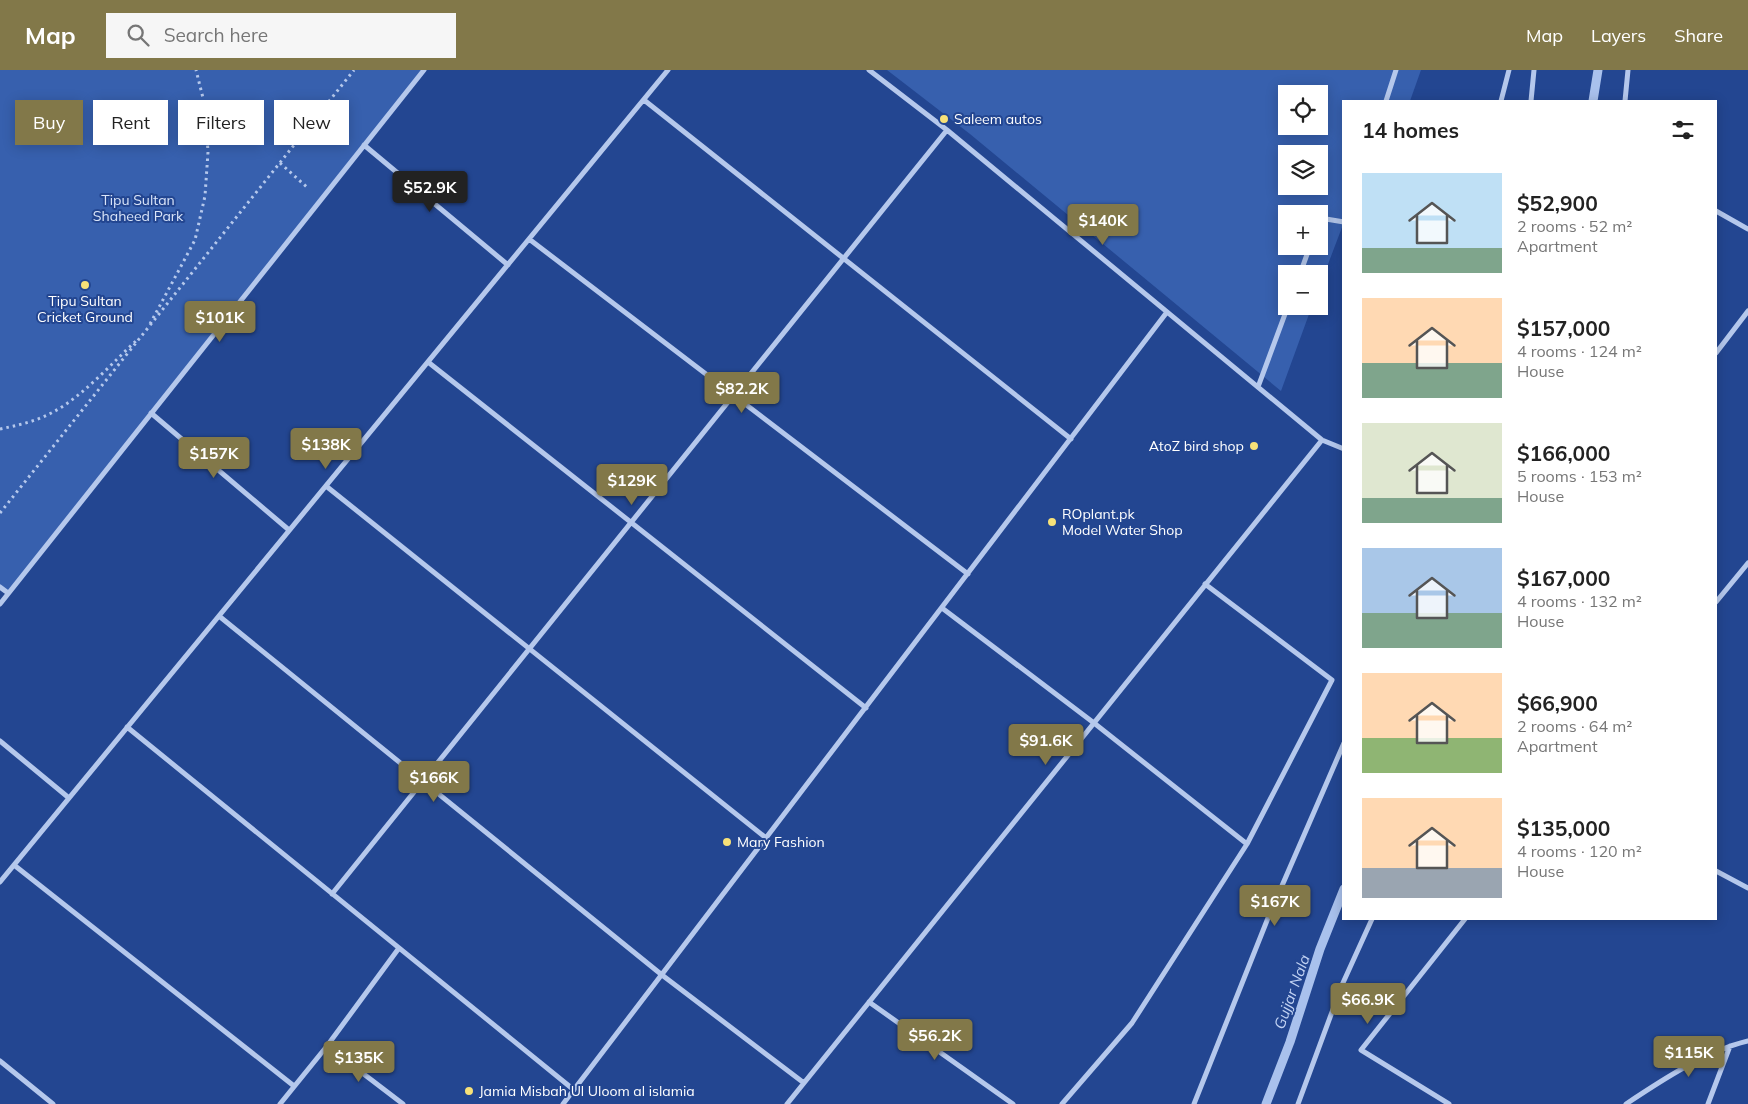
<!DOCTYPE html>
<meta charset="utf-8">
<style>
:root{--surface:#fff;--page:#f6f6f6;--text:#222;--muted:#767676;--accent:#827849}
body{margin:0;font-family:Mulish,sans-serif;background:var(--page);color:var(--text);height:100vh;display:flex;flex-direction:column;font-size:19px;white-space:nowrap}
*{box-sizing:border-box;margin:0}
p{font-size:16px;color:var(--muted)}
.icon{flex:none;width:28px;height:28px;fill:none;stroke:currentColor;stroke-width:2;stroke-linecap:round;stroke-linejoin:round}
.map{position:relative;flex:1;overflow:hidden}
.details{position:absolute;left:1342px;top:30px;width:375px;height:820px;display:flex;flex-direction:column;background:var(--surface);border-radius:0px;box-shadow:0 2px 12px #0003}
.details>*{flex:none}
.hud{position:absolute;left:15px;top:30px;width:475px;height:45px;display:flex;gap:10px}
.buttons{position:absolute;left:1278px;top:15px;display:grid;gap:10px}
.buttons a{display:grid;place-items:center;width:50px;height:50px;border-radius:0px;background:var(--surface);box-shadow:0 2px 12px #0003;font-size:25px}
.price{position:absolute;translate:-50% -42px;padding:0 11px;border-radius:5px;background:var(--accent);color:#fff;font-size:16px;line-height:32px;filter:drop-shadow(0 1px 2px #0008)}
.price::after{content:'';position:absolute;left:50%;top:30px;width:15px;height:11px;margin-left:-8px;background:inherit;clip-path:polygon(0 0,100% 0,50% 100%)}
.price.on{background:#222;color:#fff}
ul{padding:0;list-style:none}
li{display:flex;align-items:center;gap:15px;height:125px;padding:0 20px}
li span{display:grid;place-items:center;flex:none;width:140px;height:100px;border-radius:0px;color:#555}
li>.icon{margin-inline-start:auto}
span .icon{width:60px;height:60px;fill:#fffc;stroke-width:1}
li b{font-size:21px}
h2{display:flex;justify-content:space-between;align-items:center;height:60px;padding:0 20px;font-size:21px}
.pill{padding:0 18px;border-radius:0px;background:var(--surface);box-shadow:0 2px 12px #0003;font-size:18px;line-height:45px}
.pill.on{background:var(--accent);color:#fff}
header{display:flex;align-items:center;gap:30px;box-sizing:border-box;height:70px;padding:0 25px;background:var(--accent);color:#fff}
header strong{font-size:24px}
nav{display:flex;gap:28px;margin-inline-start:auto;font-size:18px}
.search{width:350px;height:45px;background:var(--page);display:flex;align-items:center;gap:12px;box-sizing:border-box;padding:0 18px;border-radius:0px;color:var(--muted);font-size:19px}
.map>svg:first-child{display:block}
</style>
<header>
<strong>Map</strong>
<div class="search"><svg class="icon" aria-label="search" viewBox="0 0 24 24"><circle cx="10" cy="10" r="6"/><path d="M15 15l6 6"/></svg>Search here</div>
<nav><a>Map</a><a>Layers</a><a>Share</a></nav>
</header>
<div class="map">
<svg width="1748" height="1034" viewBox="0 0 1748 1034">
<rect width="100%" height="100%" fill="#234691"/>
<path fill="#3760ae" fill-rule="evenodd" d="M0 0H424L8 523 0 517Z
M887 0H1421L1410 31H1344V152L1319 218V204H1286V236H1312L1281 321 970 64ZM1286 24H1319V56H1286ZM1286 84H1319V116H1286ZM1286 144H1319V176H1286Z"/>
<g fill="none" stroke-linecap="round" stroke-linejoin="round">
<path stroke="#a9c1ed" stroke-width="9" d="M1593 31 1598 0
M1266 1034 1290 972 1320 879 1344 819"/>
<path stroke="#b5c8ec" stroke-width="3" stroke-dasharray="2.5 4" stroke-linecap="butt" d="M280 93 309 119
M150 254 195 170 205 126 208 82 205 36 196 0
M0 359C19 355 38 351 55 341 84 325 113 292 137 270
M0 443 354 0"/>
<path stroke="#b5c8ec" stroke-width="5" d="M869 0 947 60 1322 370 1344 379
M644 30 1071 369
M1386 31 1396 0
M1501 31 1509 0
M1531 31 1534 0
M1625 31 1628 0
M364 75 508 195
M1716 141 1748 159
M1319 152 1320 148 1344 152
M529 169 968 504
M1300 204 1310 176
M1716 283 1748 241
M428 292 866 638
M1258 317 1288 236
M151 343 289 460
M326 416 766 768
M0 517 8 523
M1716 532 1748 493
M0 534 424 0
M942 538 1094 653 1247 774
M219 546 662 905 804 1013
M127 657 574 1020
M0 671 69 728
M14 795 294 1016
M1716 801 1748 818
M0 812 668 0
M332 824 947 60
M869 932 1013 1034
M327 976 403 1034
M0 991 53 1034
M280 1034 327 976 399 878
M563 1034 1167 242
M787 1034 1322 370
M1062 1034 1132 953 1247 774 1332 610 1205 514
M1194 1034 1268 848 1344 673
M1298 1034 1342 915 1372 849
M1449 1034 1361 980 1465 849
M1626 1034C1662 1010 1706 981 1748 971
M1708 1034 1730 976"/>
</g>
<g fill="#f7e178" stroke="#234691" stroke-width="2">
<circle cx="944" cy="49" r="5"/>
<circle cx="85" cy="215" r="5"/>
<circle cx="1254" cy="376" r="5"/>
<circle cx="1052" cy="452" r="5"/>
<circle cx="727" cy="772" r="5"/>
<circle cx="469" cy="1021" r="5"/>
</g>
<g text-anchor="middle" stroke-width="4" stroke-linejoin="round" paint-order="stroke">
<g font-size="14" fill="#fff" stroke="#234691" text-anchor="start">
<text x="954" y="54">Saleem autos</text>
<text x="85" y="236" text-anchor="middle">Tipu Sultan<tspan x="85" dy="16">Cricket Ground</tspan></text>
<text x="1244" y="381" text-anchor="end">AtoZ bird shop</text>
<text x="1062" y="449">ROplant.pk<tspan x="1062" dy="16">Model Water Shop</tspan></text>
<text x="737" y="777">Mary Fashion</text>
<text x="479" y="1026">Jamia Misbah Ul Uloom al islamia</text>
</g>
<g font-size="14" fill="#dae5f9" stroke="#234691">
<text x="138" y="135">Tipu Sultan<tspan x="138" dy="16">Shaheed Park</tspan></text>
</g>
<g font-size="15" font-style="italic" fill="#c1d2f3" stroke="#234691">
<text transform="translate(1292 922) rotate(-70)" y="5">Gujjar Nala</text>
</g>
</g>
</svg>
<div class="buttons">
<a><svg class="icon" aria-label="locate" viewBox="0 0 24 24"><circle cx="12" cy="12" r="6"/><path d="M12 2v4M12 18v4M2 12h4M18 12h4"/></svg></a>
<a><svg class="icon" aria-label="layers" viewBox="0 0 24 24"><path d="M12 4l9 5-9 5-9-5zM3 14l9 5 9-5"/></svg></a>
<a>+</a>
<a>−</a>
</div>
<b class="price on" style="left:430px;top:143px">$52.9K</b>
<b class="price" style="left:1103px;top:176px">$140K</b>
<b class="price" style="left:220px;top:273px">$101K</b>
<b class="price" style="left:742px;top:344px">$82.2K</b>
<b class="price" style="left:326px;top:400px">$138K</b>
<b class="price" style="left:214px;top:409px">$157K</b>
<b class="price" style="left:632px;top:436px">$129K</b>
<b class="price" style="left:1046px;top:696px">$91.6K</b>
<b class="price" style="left:434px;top:733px">$166K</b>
<b class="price" style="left:1275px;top:857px">$167K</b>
<b class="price" style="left:1368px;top:955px">$66.9K</b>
<b class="price" style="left:935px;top:991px">$56.2K</b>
<b class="price" style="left:1689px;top:1008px">$115K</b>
<b class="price" style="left:359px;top:1013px">$135K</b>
<div class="hud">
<a class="pill on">Buy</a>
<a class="pill">Rent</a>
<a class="pill">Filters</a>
<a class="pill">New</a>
</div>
<section class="details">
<h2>14 homes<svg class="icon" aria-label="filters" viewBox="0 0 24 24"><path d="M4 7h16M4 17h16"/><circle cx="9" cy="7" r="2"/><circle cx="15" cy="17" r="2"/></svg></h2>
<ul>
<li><span style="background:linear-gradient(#bfe0f5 75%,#7fa58c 0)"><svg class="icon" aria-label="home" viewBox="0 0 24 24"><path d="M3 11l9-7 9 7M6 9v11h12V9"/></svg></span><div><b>$52,900</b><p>2 rooms · 52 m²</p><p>Apartment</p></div></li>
<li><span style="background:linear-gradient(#ffd9b3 65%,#7fa58c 0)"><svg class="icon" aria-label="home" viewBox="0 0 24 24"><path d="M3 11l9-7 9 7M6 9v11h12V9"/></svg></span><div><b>$157,000</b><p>4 rooms · 124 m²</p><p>House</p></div></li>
<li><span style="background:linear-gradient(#dfe7d0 75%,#7fa58c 0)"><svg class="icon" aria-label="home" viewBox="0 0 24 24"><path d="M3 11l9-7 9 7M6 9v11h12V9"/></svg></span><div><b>$166,000</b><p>5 rooms · 153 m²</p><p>House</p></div></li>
<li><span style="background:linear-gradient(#a9c7e8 65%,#7fa58c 0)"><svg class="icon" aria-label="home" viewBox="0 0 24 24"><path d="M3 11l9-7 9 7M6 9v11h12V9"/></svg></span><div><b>$167,000</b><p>4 rooms · 132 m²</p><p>House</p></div></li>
<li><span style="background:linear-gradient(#ffd9b3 65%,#8fb573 0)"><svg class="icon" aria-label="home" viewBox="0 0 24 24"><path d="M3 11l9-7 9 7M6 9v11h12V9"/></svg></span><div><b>$66,900</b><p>2 rooms · 64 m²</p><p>Apartment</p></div></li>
<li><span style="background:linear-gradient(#ffd9b3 70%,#9aa5b1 0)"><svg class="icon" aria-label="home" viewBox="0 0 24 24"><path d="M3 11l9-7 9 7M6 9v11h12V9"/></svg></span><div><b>$135,000</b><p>4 rooms · 120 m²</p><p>House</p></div></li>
</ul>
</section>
</div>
